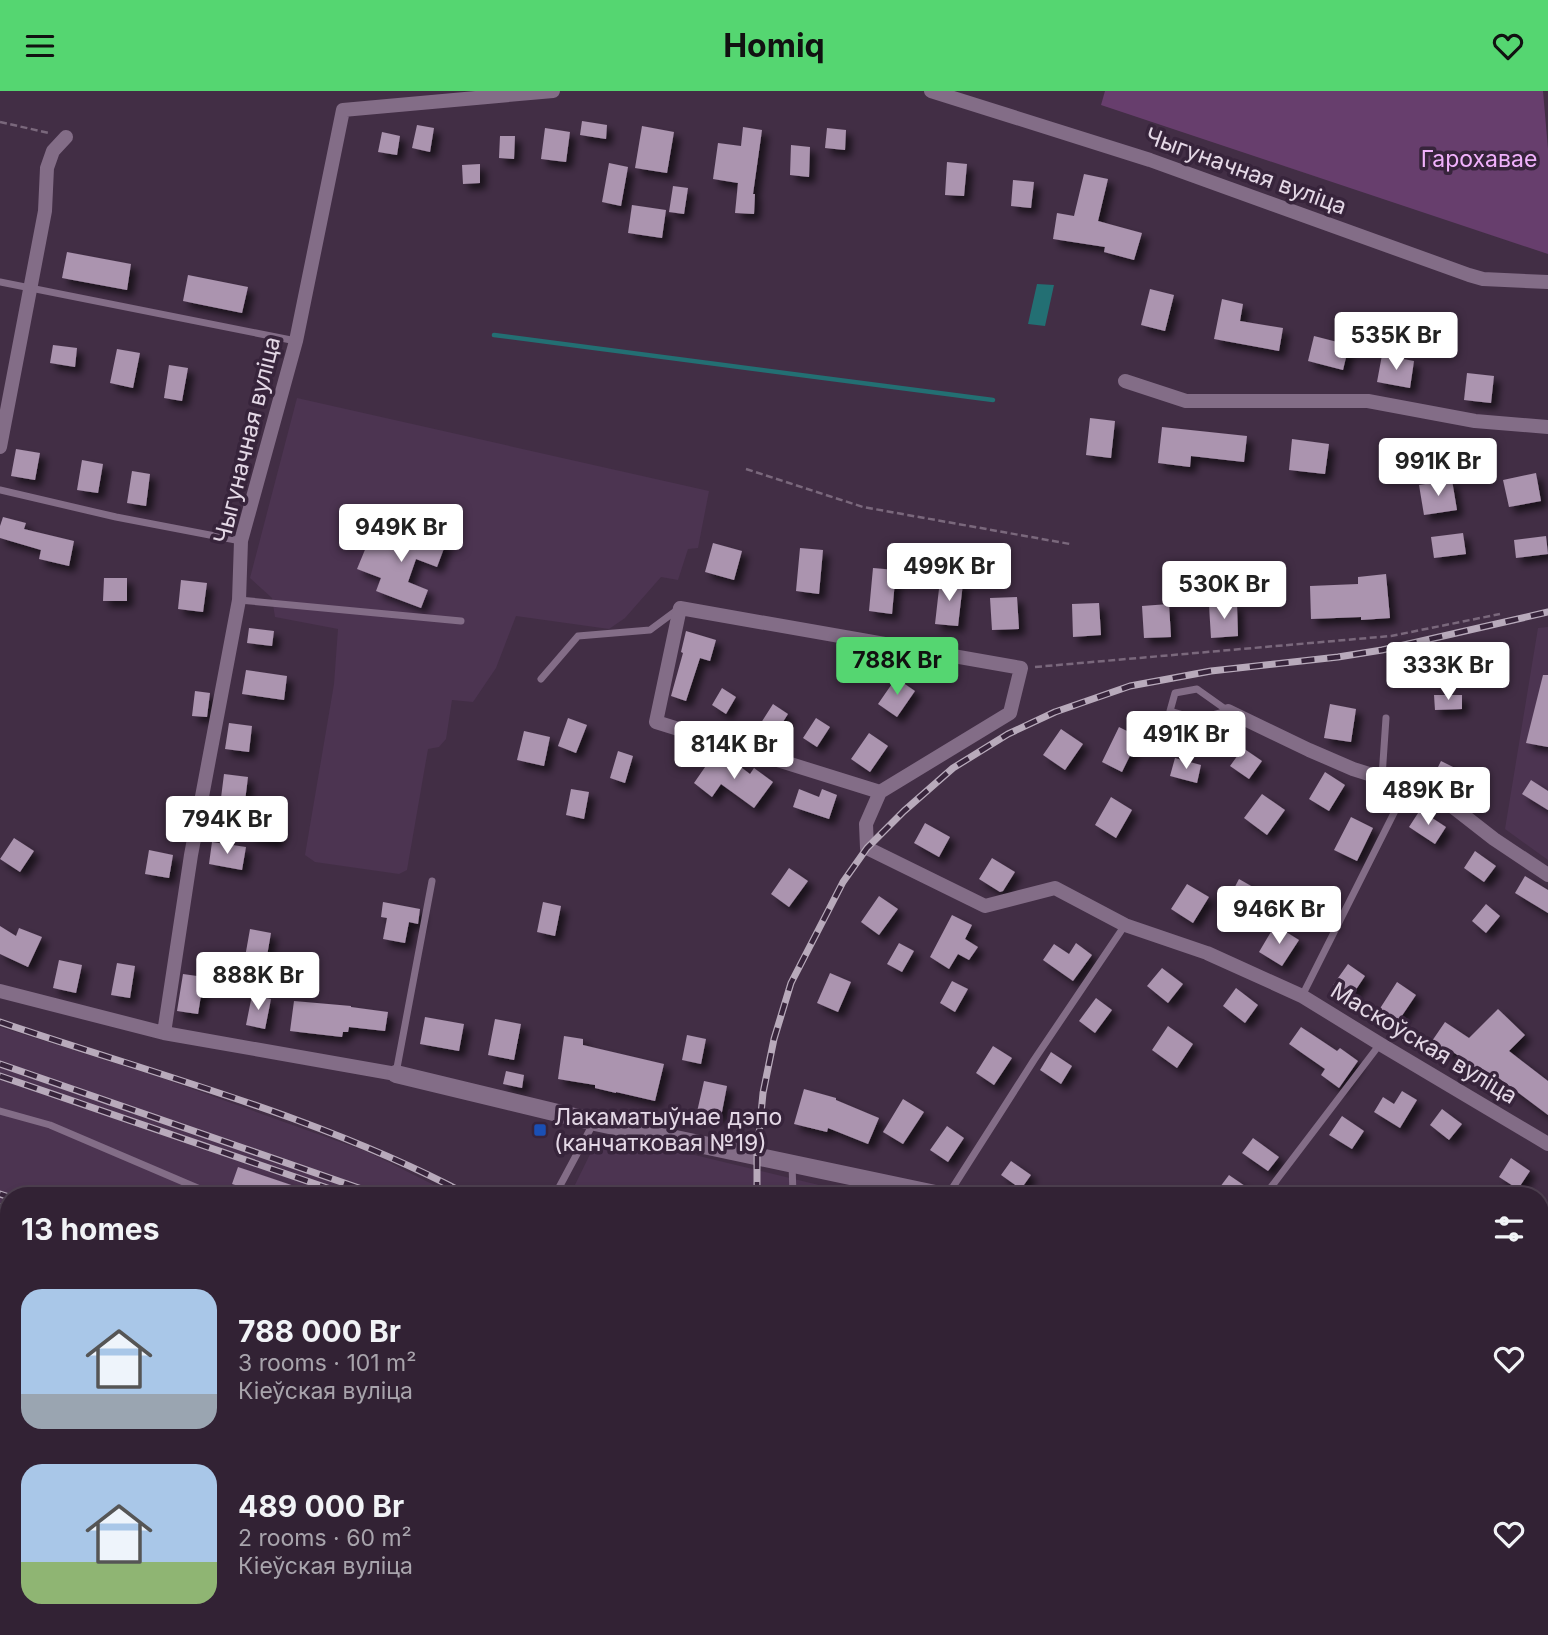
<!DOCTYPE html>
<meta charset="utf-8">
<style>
:root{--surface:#322234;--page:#3d2f40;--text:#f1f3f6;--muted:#a8a4ac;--line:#4d3f4f;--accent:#55d671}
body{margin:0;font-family:Inter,sans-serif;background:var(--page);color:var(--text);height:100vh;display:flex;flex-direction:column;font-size:26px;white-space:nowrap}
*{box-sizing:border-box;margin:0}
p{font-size:23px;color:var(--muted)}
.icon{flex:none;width:38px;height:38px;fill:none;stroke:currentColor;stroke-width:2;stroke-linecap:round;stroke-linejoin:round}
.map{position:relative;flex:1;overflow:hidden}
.details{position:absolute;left:0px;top:1096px;width:1549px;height:450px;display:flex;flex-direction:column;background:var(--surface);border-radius:28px 28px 0 0;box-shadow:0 4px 10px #0003,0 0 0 2px var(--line)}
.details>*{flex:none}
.price{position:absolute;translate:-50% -60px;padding:0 16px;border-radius:7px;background:#fff;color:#222;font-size:23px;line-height:46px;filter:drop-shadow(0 2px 4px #0008)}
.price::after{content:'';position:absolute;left:50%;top:42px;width:21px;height:16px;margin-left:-10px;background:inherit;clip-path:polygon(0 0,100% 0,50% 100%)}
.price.active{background:var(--accent);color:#111}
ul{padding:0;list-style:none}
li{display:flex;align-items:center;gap:21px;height:175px;padding:0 21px}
li span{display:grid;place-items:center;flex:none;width:196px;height:140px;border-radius:21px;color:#555}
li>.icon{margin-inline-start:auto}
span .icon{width:84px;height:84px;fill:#fffc;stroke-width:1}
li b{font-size:30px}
h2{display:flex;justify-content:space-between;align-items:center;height:84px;padding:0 21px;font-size:30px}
header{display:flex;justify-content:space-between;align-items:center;height:91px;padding:0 21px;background:var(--accent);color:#111;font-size:32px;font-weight:700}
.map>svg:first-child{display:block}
</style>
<header><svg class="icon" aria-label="menu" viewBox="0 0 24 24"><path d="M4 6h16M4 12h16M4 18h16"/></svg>Homiq<svg class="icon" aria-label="heart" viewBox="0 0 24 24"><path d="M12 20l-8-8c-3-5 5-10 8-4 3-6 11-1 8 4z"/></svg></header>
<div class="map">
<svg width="1548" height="1544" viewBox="0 0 1548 1544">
<defs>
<filter id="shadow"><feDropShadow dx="6" dy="6" stdDeviation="3.5" flood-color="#0009"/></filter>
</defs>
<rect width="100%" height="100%" fill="#422e45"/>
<path fill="#4c3451" d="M297 307 709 400 698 457 688 458 678 489 661 486 625 527 609 538 516 525 496 577 473 611 452 609 446 648 439 656 428 658 407 779 399 783 315 771 305 764 334 593 338 538 275 526 272 507 250 487Z
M1548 536V769L1505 738 1538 537Z
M0 936 156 985 368 1061 454 1104H9V1127L0 1122Z
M616 1045 856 1103 855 1104H570L596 1051Z
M1019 1536 1029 1544H725L709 1537Z"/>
<path fill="#673e6d" d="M1105 0H1543L1548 58V163L1101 14Z"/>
<path fill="#236f73" d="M1037 193 1054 194 1045 235 1028 233Z"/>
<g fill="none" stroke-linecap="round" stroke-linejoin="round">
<path stroke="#236f73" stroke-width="4.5" d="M494 244 993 309"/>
</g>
<path fill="#ab94af" filter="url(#shadow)" d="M582 30 607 34 606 48 580 44Z
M417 34 434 37 430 61 412 57Z
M642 35 674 41 667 82 635 77Z
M743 36 762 39 753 103H755L754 123 735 122 738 92 713 88 718 52 741 55Z
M545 37 570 41 566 71 541 68Z
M827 37 846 39 845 59 825 57Z
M382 41 400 45 397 64 378 61Z
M500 45H515L514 68 499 67Z
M791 54 810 56 809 86 790 84Z
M947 71 967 73 964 105 945 104Z
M609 72 628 76 621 115 602 111Z
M480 73V92L463 93 462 74Z
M1084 83 1108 88 1098 130 1142 142 1134 169 1104 161 1105 156 1053 148 1057 122 1074 125Z
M1013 89 1034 91 1031 117 1011 115Z
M673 95 688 97 684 123 669 121Z
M632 114 666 119 662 147 628 142Z
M67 161 131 173 127 199 62 187Z
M188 184 248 196 242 222 183 210Z
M1150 198 1174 204 1165 240 1141 234Z
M1222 208 1243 213 1240 230 1283 237 1279 260 1214 248Z
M1314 245 1349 254 1343 279 1308 270Z
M53 254 77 257 75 276 50 272Z
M117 258 140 262 133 297 110 292Z
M1382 264 1414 270 1410 297 1377 291Z
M169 274 188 277 182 310 164 307Z
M1467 282 1494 285 1491 312 1464 309Z
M1090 327 1115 330 1111 367 1086 364Z
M1162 336 1247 345 1244 371 1191 365 1190 376 1158 372Z
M1292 348 1329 353 1325 383 1289 379Z
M16 358 40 362 35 389 11 385Z
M82 369 103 373 98 402 77 399Z
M132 380 150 383 146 415 127 412Z
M1536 382 1541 410 1509 416 1503 389Z
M1452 389 1457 419 1424 424 1419 394Z
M3 426 26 432 24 438 74 450 69 475 39 468 41 459 0 447V435Z
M404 436 446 452 437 476 416 468 408 491 428 499 421 517 376 500 381 487 357 478 369 449 392 457 397 443 401 445Z
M1463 442 1466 463 1434 467 1431 446Z
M1546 445 1548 463 1516 467 1514 449Z
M713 452 742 460 734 489 705 481Z
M800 457 823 459 819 503 796 500Z
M873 477 896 479 892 523 869 520Z
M1386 483 1390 527 1361 529V526L1311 528 1310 495 1358 493V486Z
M104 487H127V510H103Z
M181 489 207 492 203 521 178 518Z
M940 489 963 492 958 535 935 533Z
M1017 506 1019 538 992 539 990 507Z
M1099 512 1101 544 1073 546 1072 513Z
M1169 513 1171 546 1144 547 1142 515Z
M1237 513 1238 545 1211 547 1209 514Z
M249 537 274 540 272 555 247 552Z
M686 540 716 549 710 570 700 567 686 610 671 605 683 562 681 561Z
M246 579 287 585 284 609 242 603Z
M1543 584H1548V656L1526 652Z
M896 587 915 600 897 626 878 613Z
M722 597 736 606 726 623 712 614Z
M195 600 210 602 207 626 192 625Z
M1434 604H1462V618L1435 619Z
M773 613 788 623 774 645 759 635Z
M1330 613 1356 618 1351 651 1324 647Z
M568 627 587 634 576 662 558 655Z
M816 627 830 636 817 656 803 647Z
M229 632 252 635 249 661 225 658Z
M1119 636 1139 646 1122 681 1102 671Z
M1061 638 1083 653 1065 679 1043 664Z
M524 640 550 646 544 675 517 669Z
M869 642 888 655 870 681 851 668Z
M1243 657 1262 670 1249 688 1230 675Z
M618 660 633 665 625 692 610 687Z
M712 666 724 675 729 667 750 683 754 677 773 691 754 717 721 693 712 706 694 692Z
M1175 667 1201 674 1197 692 1170 685Z
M1441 670 1467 683 1461 696 1435 682Z
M1325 681 1345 694 1329 720 1309 708Z
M224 683 248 686 244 718 220 715Z
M1531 689 1548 700V719L1522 703Z
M571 698 589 701 584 728 566 724Z
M799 698 819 706 822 698 837 704 829 728 793 716Z
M1262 703 1285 719 1267 744 1244 727Z
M1111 706 1132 719 1116 747 1095 734Z
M168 715 189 718 185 740 166 737Z
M1420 719 1446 736 1435 753 1409 736Z
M253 726 280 732 276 751 249 745Z
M1351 726 1373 737 1357 770 1334 759Z
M925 732 950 746 939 766 914 752Z
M14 747 34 760 20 781 0 768Z
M212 751 246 756 242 779 209 773Z
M149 759 173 764 169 787 145 783Z
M1475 760 1496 775 1484 791 1464 777Z
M992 767 1015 781 1003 800 1000 801 979 788Z
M789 777 808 790 789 816 771 803Z
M1525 785 1548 799V822L1515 802Z
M1239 788 1272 807 1260 829 1227 811Z
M1187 793 1209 806 1193 832 1171 818Z
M879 805 898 818 879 844 861 831Z
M383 811 420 818 418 833 409 831 405 852 383 848 387 827 381 826Z
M543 811 561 815 555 845 537 841Z
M1486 813 1500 825 1486 842 1472 830Z
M952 824 972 834 965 848 978 856 969 869 958 863 949 878 930 866Z
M1275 834 1299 849 1282 875 1259 861Z
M0 835 16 845 19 837 42 846 28 876 0 863Z
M250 838 271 842 265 876 244 872Z
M899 852 914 860 902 881 887 873Z
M1076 852 1092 864 1073 890 1043 869 1054 853 1069 863Z
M59 869 82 874 76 902 53 897Z
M117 872 135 875 130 907 111 904Z
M1348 873 1365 885 1351 906 1333 894Z
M1162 877 1183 893 1168 912 1147 895Z
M830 882 851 891 838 921 817 912Z
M183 883 204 886 198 923 177 920Z
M952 890 968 898 955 921 940 912Z
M1397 891 1416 904 1397 932 1379 919Z
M1236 897 1258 914 1245 932 1223 915Z
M252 904 271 908 265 938 246 934Z
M1096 907 1112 919 1095 942 1079 930Z
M294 910 351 915V916L388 921 385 940 349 936 348 941H343L342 946 290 940Z
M1498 918 1525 944 1509 960 1548 990V1024L1492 982 1489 986 1453 961 1451 963 1432 950 1445 931 1469 947Z
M425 926 464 933 459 960 420 953Z
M495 928 521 933 514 969 488 964Z
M1168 935 1193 953 1177 977 1152 959Z
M1301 936 1337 960 1340 957 1358 970 1339 997 1321 984 1325 978 1289 953Z
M687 944 706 948 701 973 682 969Z
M564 945 583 948V954L664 973 655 1010 616 1001V1002L595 997V994L558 988Z
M993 955 1012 967 994 994 976 982Z
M1051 961 1072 975 1061 993 1040 979Z
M506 980 524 984 522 997 503 993Z
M704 990 727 995 721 1026 697 1021Z
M804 998 836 1007V1009L879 1027 868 1053 828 1037 827 1041 794 1033Z
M1402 1000 1417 1009 1400 1037 1374 1021 1383 1006 1394 1013Z
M903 1008 924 1021 903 1053 883 1041Z
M1442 1018 1462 1033 1449 1049 1430 1034Z
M1342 1025 1364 1040 1352 1058 1329 1044Z
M947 1035 964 1047 948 1071 930 1059Z
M1253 1047 1279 1066 1268 1080 1242 1062Z
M1511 1067 1530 1080 1518 1098 1499 1086Z
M1011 1070 1031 1084 1021 1098 1001 1084Z
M238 1076 315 1102 314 1104H267L232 1093Z
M1229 1084 1258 1104H1214Z"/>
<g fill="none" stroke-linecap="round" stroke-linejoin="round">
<path stroke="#7a687c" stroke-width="2.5" stroke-dasharray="7 3.5" stroke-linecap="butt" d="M0 31 49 42
M746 378 863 416 1070 453
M1035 576 1391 545 1500 523
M204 1536 216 1544"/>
<path stroke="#836d87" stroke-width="7" d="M0 191 296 250
M0 399 116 426 241 450
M239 509 461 530
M541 588 578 545 650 539 677 519
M1197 598 1228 620 1197 628 1170 620 1175 602Z
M1382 686 1386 627
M1302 905 1407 696
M396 982 432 790
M0 1020 50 1034 214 1104
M792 1073 793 1104
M555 1104 594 1031
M948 1104 1034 969 1125 834
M1265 1104 1380 953
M1540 1318 1548 1323"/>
<path stroke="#836d87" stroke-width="14" d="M931 0 1150 69 1469 184 1483 188 1548 191
M1125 290 1186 310H1368L1475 330 1548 336
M0 356 45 120 47 77 53 60 66 46
M680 517 1021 577 1010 622 880 701 656 631Z
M1228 620 1309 659 1353 678 1407 695 1453 716 1494 748 1548 784
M880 701 866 733 867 757 985 815 1055 797 1125 834 1207 862 1302 905 1380 953 1548 1053
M0 900 164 942 396 983
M164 942 191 764 239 509 241 450 296 250 343 19 553 0"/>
<path stroke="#836d87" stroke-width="18" d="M396 983 595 1031 940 1104
M1540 1471 1548 1476"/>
<g stroke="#b8aabb" stroke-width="7">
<path id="rail" d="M0 931C157 984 321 1026 468 1104
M0 973 379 1104
M0 985 348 1104
M0 1103 9 1106
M757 1104V1064L763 1002 774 948 791 892 843 791 867 757 904 720 953 677 1008 643 1055 621 1130 595 1211 580 1338 566 1382 559 1548 521
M0 1116 9 1121
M0 1405 9 1410
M0 1425 9 1430
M0 1447 9 1453
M0 1468 9 1473
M114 1536 127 1544
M155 1536 166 1544
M181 1536 193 1544
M221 1536 233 1544
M685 1536 697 1544
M724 1536 739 1544
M761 1536 770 1544
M805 1536 817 1544
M832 1536 843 1544
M854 1536 865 1544
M898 1536 908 1544
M924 1536 931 1544
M962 1536 969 1544
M984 1536 992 1544"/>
</g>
<use href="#rail" stroke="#37243b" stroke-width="4.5" stroke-dasharray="13" stroke-linecap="butt"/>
</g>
<rect fill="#1a4fb4" stroke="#37243b" stroke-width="2.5" x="533" y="1032" width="14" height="14" rx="3.5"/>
<g text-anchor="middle" stroke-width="7" stroke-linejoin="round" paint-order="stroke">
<g font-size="23" fill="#f0b1fb" stroke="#37243b">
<text x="1479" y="76">Гарохавае</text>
</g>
<g font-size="23" fill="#e4d8e6" stroke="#37243b">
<text transform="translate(1246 80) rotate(20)" y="8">Чыгуначная вуліца</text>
<text transform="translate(247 349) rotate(-76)" y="8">Чыгуначная вуліца</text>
<text transform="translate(1424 952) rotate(31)" y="8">Маскоўская вуліца</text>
</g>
<g font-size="23" fill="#e4d8e6" stroke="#37243b" text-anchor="start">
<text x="554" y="1034">Лакаматыўнае дэпо<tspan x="554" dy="26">(канчатковая №19)</tspan></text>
</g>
</g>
</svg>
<b class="price" style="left:1396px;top:281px">535K Br</b>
<b class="price" style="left:1438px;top:407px">991K Br</b>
<b class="price" style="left:401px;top:473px">949K Br</b>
<b class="price" style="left:949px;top:512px">499K Br</b>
<b class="price" style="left:1224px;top:530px">530K Br</b>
<b class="price active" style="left:897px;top:606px">788K Br</b>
<b class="price" style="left:1448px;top:611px">333K Br</b>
<b class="price" style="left:1186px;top:680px">491K Br</b>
<b class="price" style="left:734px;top:690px">814K Br</b>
<b class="price" style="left:1428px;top:736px">489K Br</b>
<b class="price" style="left:227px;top:765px">794K Br</b>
<b class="price" style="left:1279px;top:855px">946K Br</b>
<b class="price" style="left:258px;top:921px">888K Br</b>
<section class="details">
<h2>13 homes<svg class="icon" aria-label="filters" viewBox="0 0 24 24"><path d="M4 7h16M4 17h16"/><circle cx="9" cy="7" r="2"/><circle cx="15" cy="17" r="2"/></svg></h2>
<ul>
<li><span style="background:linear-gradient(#a9c7e8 75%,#9aa5b1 0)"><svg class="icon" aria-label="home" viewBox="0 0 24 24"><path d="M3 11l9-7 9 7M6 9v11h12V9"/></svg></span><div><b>788 000 Br</b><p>3 rooms · 101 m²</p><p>Кіеўская вуліца</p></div><svg class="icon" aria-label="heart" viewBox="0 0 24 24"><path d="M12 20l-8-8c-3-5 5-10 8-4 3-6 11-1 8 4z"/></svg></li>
<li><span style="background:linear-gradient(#a9c7e8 70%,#8fb573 0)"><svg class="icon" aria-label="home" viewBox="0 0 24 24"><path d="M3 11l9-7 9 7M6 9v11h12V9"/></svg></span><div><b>489 000 Br</b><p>2 rooms · 60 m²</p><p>Кіеўская вуліца</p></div><svg class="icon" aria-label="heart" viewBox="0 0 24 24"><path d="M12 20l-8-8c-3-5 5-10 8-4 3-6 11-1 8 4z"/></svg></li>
</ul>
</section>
</div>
